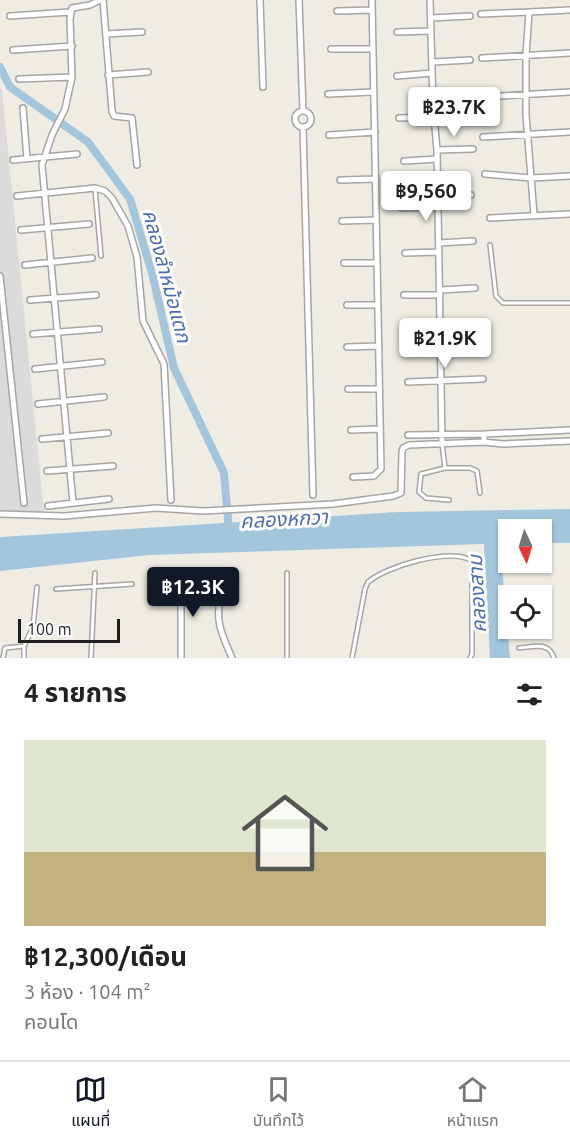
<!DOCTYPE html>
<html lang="th">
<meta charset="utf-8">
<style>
:root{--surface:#fff;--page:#f6f6f6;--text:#222;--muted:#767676;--line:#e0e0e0;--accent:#111827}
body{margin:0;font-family:Ubuntu,"Noto Sans Thai",sans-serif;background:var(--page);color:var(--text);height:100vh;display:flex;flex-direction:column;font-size:22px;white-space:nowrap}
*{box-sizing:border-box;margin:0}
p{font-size:20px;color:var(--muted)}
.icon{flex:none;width:33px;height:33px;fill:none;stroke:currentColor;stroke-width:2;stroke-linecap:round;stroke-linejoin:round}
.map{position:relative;height:658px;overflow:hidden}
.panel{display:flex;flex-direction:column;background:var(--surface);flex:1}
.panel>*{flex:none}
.needle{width:39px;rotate:176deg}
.controls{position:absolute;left:498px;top:519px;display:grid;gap:12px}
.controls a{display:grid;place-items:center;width:54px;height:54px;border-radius:0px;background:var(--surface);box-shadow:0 2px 4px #0004;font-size:30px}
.scale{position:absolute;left:18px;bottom:15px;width:102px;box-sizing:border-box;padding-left:6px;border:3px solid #1e1e1e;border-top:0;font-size:16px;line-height:21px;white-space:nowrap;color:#1e1e1e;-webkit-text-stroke:4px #fff;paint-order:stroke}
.price{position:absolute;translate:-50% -51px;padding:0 14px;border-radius:6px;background:#fff;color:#222;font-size:20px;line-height:39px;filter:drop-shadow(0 2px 3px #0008)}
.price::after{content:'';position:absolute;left:50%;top:36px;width:18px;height:14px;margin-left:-9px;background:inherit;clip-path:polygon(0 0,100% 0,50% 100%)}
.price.on{background:var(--accent);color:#fff}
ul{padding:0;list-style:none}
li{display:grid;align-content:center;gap:12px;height:318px;padding:0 24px}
li span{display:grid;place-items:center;height:186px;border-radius:0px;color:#555}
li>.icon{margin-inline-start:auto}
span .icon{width:108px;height:108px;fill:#fffc;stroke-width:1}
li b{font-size:26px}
h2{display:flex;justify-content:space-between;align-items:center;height:72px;padding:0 24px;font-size:26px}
.tabs{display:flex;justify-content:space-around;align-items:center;height:84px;border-top:2px solid var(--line);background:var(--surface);font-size:16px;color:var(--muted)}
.tabs a{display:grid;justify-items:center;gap:3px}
.tabs .on{color:var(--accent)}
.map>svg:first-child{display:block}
</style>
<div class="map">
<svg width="570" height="658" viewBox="0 0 570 658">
<rect width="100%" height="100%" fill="#efede3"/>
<path fill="#dcdbdb" d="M0 86 2 90 44 512H0Z"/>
<path fill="#a4c6dc" d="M570 509V543H542V530H508V543L500 544 510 658H490L484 544 150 555 0 571V537L398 512Z"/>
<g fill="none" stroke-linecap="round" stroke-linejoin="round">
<path stroke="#a4c6dc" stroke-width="8" d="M0 67 10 87 88 142 130 199 152 273 174 368 224 473 229 531"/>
<g stroke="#a5a5a5" stroke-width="6">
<path id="service" d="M95 189 101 256
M490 245 496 296 503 303H570
M442 443 445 468 421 474 419 492 426 498 449 500
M445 468H470L477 471 480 493
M56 589 132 584
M519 648C533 647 549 641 554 658
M3 658 5 648 24 646
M24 658V646L33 627 37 587
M91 658 95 573
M287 658V573
M352 658 365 589 368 582C387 566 448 548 471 560L472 564V654L470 658"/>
</g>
<g stroke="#a5a5a5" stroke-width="8">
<path id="minor" d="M103 0 112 111 114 116 132 118 137 165
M260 0 263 87
M299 0 303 111
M430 0 433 105 437 150 442 443
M337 11 372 10
M481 14 529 12
M10 16 70 12
M431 18 470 16
M397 32 431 31
M106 34 142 32
M331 49H373
M13 50 72 46
M482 58 570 53
M432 62 470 60
M108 75 148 72
M397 76 432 73
M19 79 72 77
M328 94 374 92
M482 97 570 92
M433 105 472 104
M23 108 27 159
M295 119a8 8 0 1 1 16 0a8 8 0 1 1-16 0Z
M399 118 434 117
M303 127 313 495
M329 135 375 132
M483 137 570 132
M437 150 473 149
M13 160 77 154
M404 161 437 159
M485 174 531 178 570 176
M340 180 376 179
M17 196 95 188 105 191 112 198 128 226 137 257 143 321 164 364 171 500
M438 197 471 195
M402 208 438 207
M534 215 526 115V55L529 12 570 10
M490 218 570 214
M342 221 376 220
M21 230 89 224
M439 243 473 241
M405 253 439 252
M344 263H377
M25 265 92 258
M0 276 24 503
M440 290 475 288
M404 295H440
M30 300 96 295
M347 305H378
M33 334 99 329
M405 337 477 334
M347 347 379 346
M35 369 102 362
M408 382 483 379
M348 389H379
M38 404 104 397
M351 430 380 429
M408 435 484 434
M42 439 108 433
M484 442V434L570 430
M47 471 113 466
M353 477 374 476 381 469 372 0
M73 503 42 165 52 135 65 109 72 77 70 19 72 8 90 5 100 0
M48 506 109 499
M0 514 64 516 156 508 203 511 333 504 393 496 401 493 402 452 403 448 409 445 484 442 503 444 570 441
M221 597C214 620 223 637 232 658
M181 658V578"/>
</g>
<use href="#service" stroke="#fff" stroke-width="3"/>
<use href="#minor" stroke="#fff" stroke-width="5"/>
</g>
<g text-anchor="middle" stroke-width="6" stroke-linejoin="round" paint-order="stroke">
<g font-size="20" font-style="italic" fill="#4a6cad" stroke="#fff">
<text transform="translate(167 276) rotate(75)" y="7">คลองลำหม้อแตก</text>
<text transform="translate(284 519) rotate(-3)" y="7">คลองหกวา</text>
<text transform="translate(477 594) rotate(-93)" y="7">คลองสาม</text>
</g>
</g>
</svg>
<div class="controls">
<a><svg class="needle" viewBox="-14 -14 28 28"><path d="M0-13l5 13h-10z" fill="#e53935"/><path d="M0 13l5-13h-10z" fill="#767676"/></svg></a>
<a><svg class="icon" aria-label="locate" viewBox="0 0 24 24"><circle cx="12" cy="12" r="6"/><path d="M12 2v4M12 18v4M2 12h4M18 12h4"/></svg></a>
</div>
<div class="scale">100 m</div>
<b class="price" style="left:454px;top:138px">฿23.7K</b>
<b class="price" style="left:426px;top:222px">฿9,560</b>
<b class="price" style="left:445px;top:369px">฿21.9K</b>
<b class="price on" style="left:193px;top:618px">฿12.3K</b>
</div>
<section class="panel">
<h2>4 รายการ<svg class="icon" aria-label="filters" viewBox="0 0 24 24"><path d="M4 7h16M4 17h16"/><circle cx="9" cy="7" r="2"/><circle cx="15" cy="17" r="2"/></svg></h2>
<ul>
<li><span style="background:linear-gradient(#dfe7d0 60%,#c2b280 0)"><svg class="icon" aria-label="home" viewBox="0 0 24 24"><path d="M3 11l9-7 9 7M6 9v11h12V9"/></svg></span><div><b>฿12,300/เดือน</b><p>3 ห้อง · 104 m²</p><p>คอนโด</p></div></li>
</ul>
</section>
<nav class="tabs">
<a class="on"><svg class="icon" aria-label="map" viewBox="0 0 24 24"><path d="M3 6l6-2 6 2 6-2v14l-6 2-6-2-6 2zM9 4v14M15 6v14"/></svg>แผนที่</a>
<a><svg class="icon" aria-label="saved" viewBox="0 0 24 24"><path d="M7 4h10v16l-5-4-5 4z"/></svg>บันทึกไว้</a>
<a><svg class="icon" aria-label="home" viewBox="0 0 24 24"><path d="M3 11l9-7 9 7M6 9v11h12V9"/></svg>หน้าแรก</a>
</nav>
